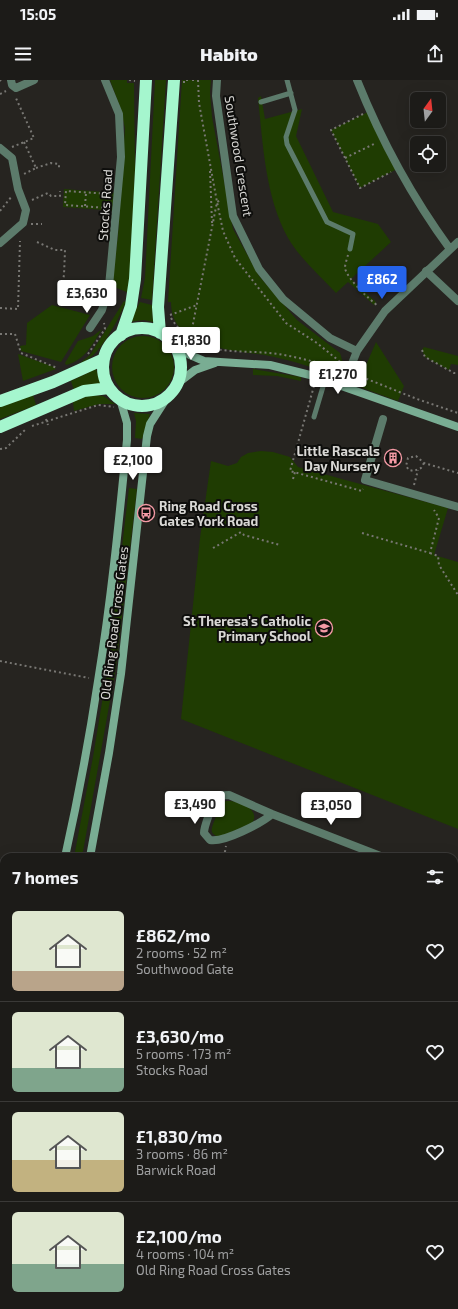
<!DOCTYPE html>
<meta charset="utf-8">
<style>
:root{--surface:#1c1b18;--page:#292825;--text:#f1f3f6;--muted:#a0a1a2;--line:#3a3937;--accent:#2563eb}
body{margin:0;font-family:"Exo 2",sans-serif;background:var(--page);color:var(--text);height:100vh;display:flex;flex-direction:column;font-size:15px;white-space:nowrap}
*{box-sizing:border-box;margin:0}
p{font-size:13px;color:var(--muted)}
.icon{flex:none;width:22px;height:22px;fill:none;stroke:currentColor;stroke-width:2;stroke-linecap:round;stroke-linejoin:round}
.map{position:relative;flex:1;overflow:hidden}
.drawer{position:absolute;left:0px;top:773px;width:458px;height:456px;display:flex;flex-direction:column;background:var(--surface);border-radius:12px 12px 0 0;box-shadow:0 4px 16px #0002,0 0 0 1px var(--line)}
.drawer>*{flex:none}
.needle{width:26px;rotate:15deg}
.tools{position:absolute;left:410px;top:12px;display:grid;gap:8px}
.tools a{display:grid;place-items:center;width:36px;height:36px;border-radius:6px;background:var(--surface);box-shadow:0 4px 16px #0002,0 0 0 1px var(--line);font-size:20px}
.price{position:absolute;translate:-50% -34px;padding:0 9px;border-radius:4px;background:#fff;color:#222;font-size:13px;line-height:26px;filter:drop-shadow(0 1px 2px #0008)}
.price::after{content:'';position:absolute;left:50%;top:24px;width:12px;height:9px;margin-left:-6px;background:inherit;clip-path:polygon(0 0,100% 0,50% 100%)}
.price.active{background:var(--accent);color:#fff}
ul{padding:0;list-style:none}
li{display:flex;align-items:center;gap:12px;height:100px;padding:0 12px}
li+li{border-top:1px solid var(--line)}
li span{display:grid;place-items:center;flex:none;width:112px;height:80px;border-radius:6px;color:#555}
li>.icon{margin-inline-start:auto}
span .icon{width:48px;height:48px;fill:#fffc;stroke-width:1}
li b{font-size:17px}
h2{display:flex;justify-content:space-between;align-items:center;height:48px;padding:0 12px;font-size:17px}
.status{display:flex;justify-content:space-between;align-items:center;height:28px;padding:0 20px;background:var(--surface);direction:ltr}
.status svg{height:11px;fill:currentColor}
header{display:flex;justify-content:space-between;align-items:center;height:52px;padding:0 12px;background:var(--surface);font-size:18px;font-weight:800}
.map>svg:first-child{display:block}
</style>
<div class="status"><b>15:05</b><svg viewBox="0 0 49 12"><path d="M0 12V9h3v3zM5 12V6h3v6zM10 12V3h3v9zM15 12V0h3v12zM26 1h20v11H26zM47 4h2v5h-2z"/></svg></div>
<header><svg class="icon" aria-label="menu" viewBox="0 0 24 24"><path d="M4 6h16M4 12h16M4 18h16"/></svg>Habito<svg class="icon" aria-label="share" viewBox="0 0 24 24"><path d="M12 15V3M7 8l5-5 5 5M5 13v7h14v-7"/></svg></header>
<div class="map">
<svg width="458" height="1229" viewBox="0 0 458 1229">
<rect width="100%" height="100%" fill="#262420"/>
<path fill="#1f3c02" d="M110 0H127V3H134L135 89 129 213 112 206 118 155 125 48 120 27Z
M155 0H166L152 220 141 218 145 198Z
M182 0H211L210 12 212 37 233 149 259 196 297 240 340 273 343 283 339 290 333 294C313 288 294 281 274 277 239 269 171 272 171 222H168Z
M261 16 265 39 302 29 296 56 333 132 378 144 391 162 351 199 376 222 374 225 348 202 336 213C322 198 298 176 288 158 265 116 263 64 258 18Z
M370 31 399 88 360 108 331 50Z
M64 109 118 113 117 131 63 127Z
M124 221 126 222C118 239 99 279 80 283L90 275Z
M140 222 152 225 153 242 144 240 129 242Z
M52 225 90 235 61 282 21 271 20 266 26 265 27 243Z
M102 249C92 265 85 280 66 285L65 283 78 261 93 256Z
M112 287a31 31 0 1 1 62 0a31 31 0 1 1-62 0Z
M376 262 404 306 398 321 357 306Z
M424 267 458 276V285L451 284 449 290 425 277 422 270Z
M18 274 54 287 56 289 23 301Z
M96 289 101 304 74 310 71 301Z
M253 289 301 297V301L277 296 253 295Z
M33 315 36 325 0 339V327Z
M90 315 103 316 115 324H99L74 331 73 322Z
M134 333 150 334 142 359 135 358 136 341Z
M261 371 273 372 290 377 298 387 448 428 434 475 458 482V749L181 639 200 458 211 381 228 386 237 383 241 377 248 373Z
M129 408 137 409 116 587 82 777H74L93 677 108 586Z
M226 721C237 720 262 729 252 743L220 757C217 756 214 756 212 752 210 747 222 723 226 721Z"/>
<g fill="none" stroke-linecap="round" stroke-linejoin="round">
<path stroke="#787773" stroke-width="2" stroke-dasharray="2 3" stroke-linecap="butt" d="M0 0 1 1
M129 0 135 1
M192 0H195
M198 0 199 23 217 122 223 151 235 178 286 243 317 263 344 285
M183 2H187V0
M0 14 6 11
M363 34 331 50 360 108 391 92
M24 62 36 88 24 94
M12 67 34 58 15 16
M345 78 376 63
M36 88 51 83 59 84V88
M210 91 212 143
M32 120 48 113 51 116H60V111
M85 126 86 113
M108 128 65 125 66 111 109 114
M0 131 12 116
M31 144H42
M37 162 55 170H65L64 195 61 211
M348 175C347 179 345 184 345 188 347 199 369 219 378 226
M0 228 18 229 20 161
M170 235 197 225
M171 238C198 280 236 268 278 274 299 277 319 284 341 287
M0 254H15L21 273 57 288
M190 259 217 122 221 120
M422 270 425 277 454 293H458
M88 274 105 249 104 243
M357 295 417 319 458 333
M314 306 290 391 362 411 363 409
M46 339 48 345
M32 346 98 325 114 327
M0 369 6 368 26 349
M424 383 421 388 414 391 409 390 406 386 408 378 416 376 424 383 458 393
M293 399 295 392
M414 405 418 390
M362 453 430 473 439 438 434 430
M213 468 241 452 244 455 280 465
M430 473 438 476 439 485 458 515
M0 581 89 598
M224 777 226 766
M0 1115 4 1116
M0 1208 4 1191"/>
<path stroke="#5c7b6b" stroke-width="5" d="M287 0 295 30 286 57 287 64 327 142 353 154 350 169
M261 22 291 13
M314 337 325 300"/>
<path stroke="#5c7b6b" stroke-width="8" d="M11 0 12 5 16 8 34 0
M217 0 216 16 233 136 259 189 283 219 330 258 357 271
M357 0C381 60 412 117 450 169
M0 68 12 78 18 109 26 130 23 143 0 163
M426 191 458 221
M90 248 102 230 109 206 121 77 119 34 105 0
M343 306 357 271 385 231 458 162
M383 339 365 400 458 427
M272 734C262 743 223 763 210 760L204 753C204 747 212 724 217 719 220 715 224 715 229 715L272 734 383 777
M454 815 458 805
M454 1077 458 1078
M454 1186 458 1154
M454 1210 458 1212
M100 1229 101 1225
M220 1229 221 1225
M338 1229 339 1225"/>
<path stroke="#79ad93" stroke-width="8" d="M175 266 190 275 204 281 270 285 310 295 458 347
M178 303 195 290 215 283
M65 777C78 719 89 660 98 601 111 522 119 441 127 360V343L120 319
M90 777 109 673 121 594 147 356 150 344 168 316
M0 1075 4 1059
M0 1166 4 1150"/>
<path stroke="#a5f6ce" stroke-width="12" d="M103 287a39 39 0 1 1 78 0a39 39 0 1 1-78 0Z
M160 253 158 227 174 0
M121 255 131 226 135 199 146 0
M0 321 53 302 104 279
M0 347 84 311 109 308"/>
</g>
<defs>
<g id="building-ring" transform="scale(0.9)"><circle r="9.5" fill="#0e0e0c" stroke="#f49aa5" stroke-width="1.5"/><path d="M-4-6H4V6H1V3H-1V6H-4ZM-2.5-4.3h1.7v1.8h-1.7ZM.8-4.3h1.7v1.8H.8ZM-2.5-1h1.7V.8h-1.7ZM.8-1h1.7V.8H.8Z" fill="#f49aa5"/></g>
<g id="bus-ring" transform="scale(0.9)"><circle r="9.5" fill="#0e0e0c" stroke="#f49aa5" stroke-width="1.5"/><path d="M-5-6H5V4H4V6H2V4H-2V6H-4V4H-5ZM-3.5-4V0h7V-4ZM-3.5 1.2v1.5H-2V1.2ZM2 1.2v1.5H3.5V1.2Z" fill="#f49aa5"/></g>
<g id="school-ring" transform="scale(0.9)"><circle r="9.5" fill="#0e0e0c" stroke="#f49aa5" stroke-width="1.5"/><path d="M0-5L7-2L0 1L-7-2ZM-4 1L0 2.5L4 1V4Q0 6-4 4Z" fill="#f49aa5"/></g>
</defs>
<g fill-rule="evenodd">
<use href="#building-ring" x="393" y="378"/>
<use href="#bus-ring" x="146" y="433"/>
<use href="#school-ring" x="324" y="548"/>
</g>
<g text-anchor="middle" stroke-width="4" stroke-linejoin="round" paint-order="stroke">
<g font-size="13" fill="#d9d8d5" stroke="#0e0e0c">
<text transform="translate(239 76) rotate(81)" y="5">Southwood Crescent</text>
<text transform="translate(105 125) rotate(-86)" y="5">Stocks Road</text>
<text transform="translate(114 543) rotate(-83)" y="5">Old Ring Road Cross Gates</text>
</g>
<g font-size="13" font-weight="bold" fill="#d9d8d5" stroke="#0e0e0c" text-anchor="end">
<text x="380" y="376">Little Rascals<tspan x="380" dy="15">Day Nursery</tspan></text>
<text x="159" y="431" text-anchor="start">Ring Road Cross<tspan x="159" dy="15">Gates York Road</tspan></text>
<text x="311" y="546">St Theresa's Catholic<tspan x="311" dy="15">Primary School</tspan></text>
</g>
</g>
</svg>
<div class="tools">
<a><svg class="needle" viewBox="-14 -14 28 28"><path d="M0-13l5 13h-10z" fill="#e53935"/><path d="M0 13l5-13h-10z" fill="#a0a1a2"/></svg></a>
<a><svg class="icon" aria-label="locate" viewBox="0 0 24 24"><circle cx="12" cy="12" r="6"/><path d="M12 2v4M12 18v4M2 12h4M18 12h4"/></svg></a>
</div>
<b class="price active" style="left:382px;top:220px">£862</b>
<b class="price" style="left:87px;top:234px">£3,630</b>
<b class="price" style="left:191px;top:281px">£1,830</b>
<b class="price" style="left:338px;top:315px">£1,270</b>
<b class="price" style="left:133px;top:401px">£2,100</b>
<b class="price" style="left:195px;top:745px">£3,490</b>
<b class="price" style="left:331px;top:746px">£3,050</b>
<section class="drawer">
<h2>7 homes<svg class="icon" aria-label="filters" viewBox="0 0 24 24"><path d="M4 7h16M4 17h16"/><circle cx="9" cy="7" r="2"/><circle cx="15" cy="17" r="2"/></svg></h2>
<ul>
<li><span style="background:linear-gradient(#dfe7d0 75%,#b9a48a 0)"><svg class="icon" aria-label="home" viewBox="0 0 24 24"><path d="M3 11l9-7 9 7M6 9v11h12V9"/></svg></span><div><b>£862/mo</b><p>2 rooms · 52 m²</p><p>Southwood Gate</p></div><svg class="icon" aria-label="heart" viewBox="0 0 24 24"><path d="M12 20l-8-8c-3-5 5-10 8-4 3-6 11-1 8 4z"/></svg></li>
<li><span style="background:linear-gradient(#dfe7d0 70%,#7fa58c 0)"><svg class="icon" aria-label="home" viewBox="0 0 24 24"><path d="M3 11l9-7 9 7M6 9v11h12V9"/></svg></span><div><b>£3,630/mo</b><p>5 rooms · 173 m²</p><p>Stocks Road</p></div><svg class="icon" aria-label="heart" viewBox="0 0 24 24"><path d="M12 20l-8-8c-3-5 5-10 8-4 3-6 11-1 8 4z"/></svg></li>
<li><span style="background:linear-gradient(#dfe7d0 60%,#c2b280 0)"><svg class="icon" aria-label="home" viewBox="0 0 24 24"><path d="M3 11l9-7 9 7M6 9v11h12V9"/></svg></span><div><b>£1,830/mo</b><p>3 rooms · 86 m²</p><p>Barwick Road</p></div><svg class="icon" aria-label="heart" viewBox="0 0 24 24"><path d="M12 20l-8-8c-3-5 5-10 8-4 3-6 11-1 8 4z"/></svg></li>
<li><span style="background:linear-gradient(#dfe7d0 65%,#7fa58c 0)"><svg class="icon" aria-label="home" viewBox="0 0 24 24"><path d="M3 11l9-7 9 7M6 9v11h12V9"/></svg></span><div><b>£2,100/mo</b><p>4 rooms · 104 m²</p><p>Old Ring Road Cross Gates</p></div><svg class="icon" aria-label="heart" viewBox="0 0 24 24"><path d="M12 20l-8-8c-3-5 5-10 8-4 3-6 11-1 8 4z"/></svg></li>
</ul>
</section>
</div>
